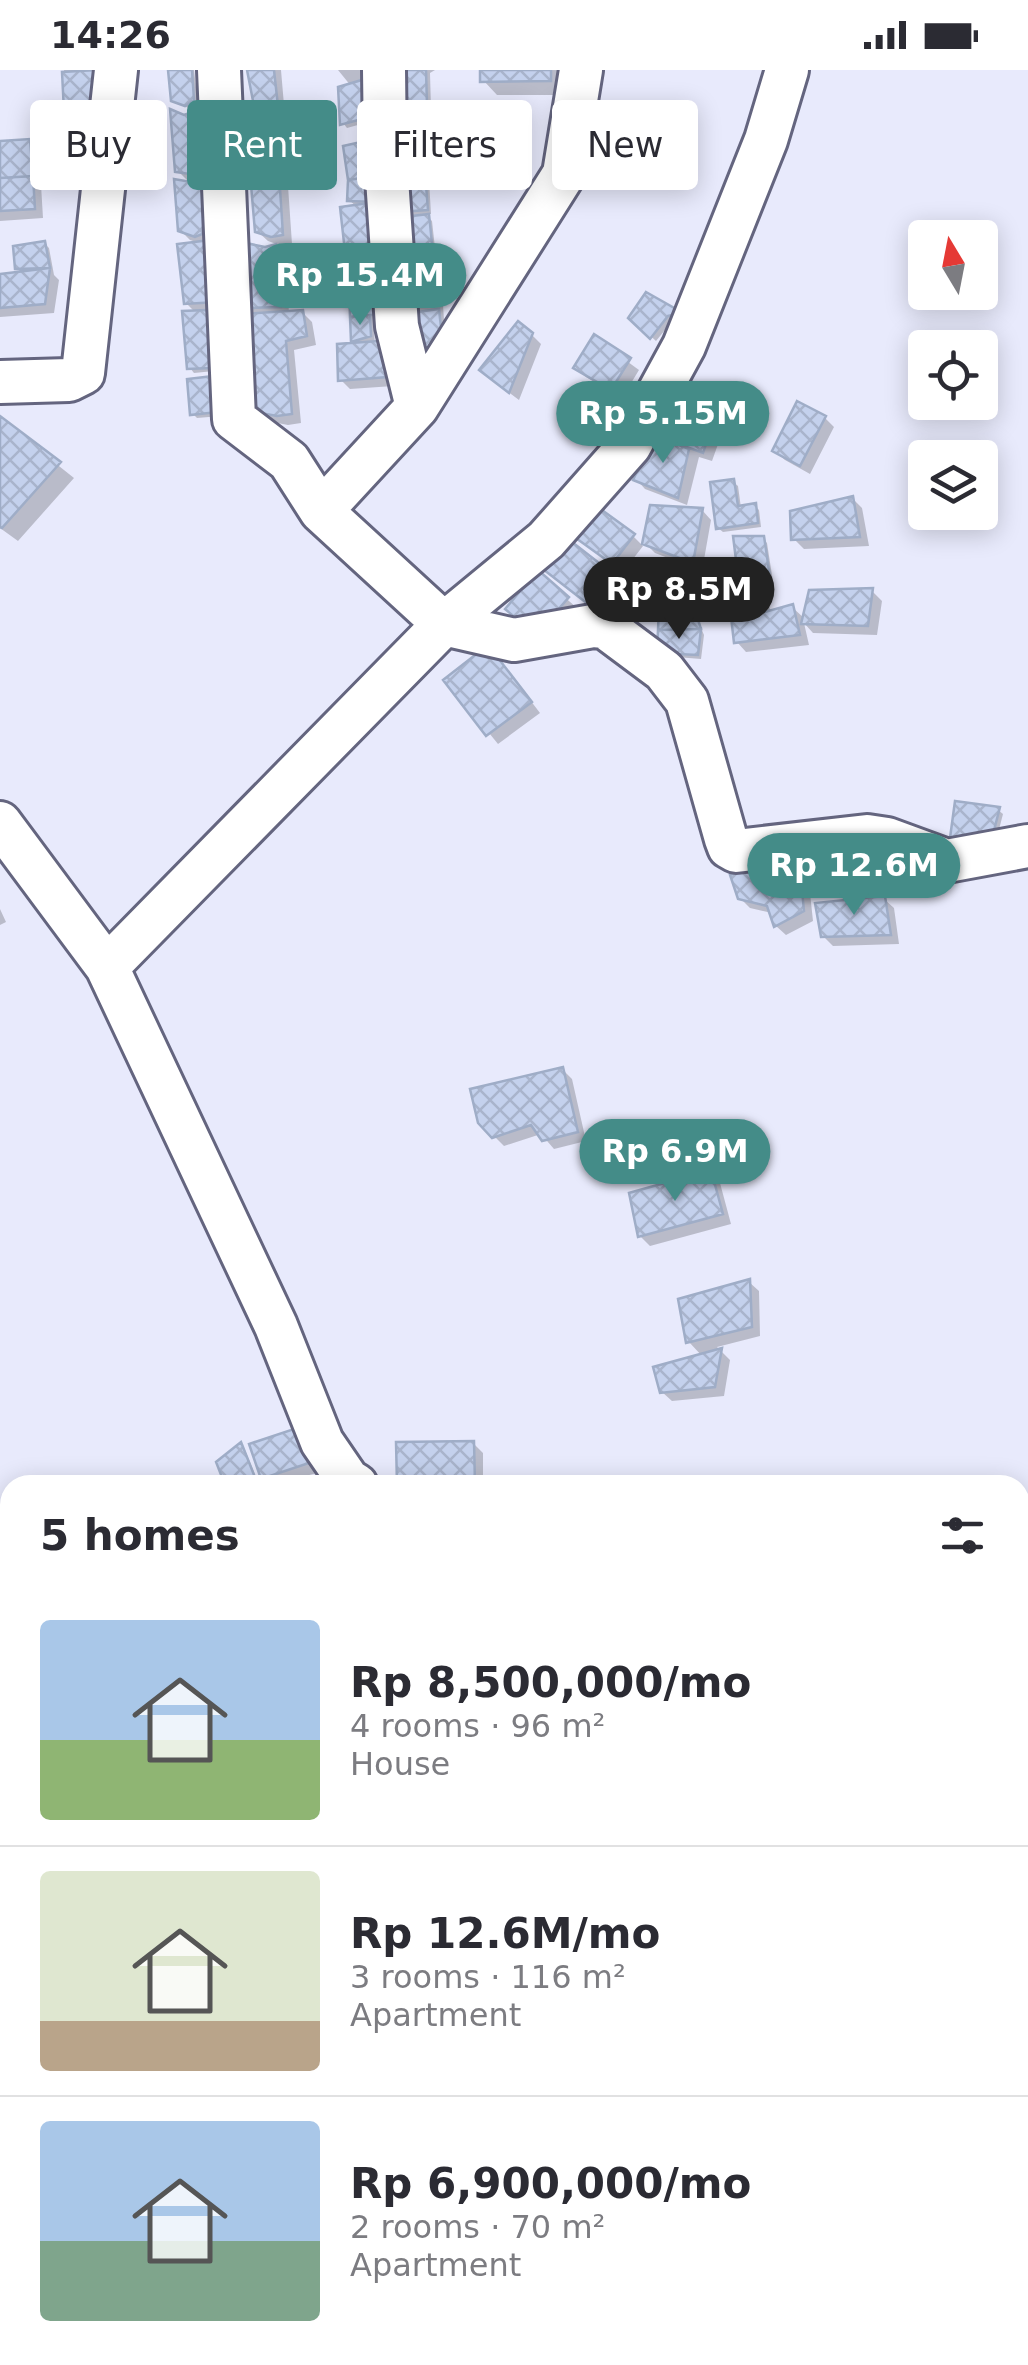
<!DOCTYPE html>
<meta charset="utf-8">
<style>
:root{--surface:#fff;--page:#f2f2f3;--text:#2b2b33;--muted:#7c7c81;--line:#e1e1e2;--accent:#448c88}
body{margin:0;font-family:"DejaVu Sans",sans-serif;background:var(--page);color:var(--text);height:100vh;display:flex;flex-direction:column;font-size:38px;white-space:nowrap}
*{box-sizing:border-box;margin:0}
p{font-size:32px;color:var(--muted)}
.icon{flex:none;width:55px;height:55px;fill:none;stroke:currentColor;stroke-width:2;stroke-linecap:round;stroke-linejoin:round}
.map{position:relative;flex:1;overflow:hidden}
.panel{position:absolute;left:0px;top:1405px;width:1030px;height:890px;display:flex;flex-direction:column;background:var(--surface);border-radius:30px 30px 0 0;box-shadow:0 5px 25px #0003}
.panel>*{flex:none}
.top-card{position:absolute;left:30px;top:30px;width:970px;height:90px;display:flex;gap:20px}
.needle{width:65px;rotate:350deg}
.buttons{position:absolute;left:908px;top:150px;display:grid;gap:20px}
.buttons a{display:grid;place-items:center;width:90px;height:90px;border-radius:10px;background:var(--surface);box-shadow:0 5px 25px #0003;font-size:50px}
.price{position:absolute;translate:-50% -85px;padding:0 22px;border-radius:35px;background:var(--accent);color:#fff;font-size:32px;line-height:65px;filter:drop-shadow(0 2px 5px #0008)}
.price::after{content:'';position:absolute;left:50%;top:60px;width:30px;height:22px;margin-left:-15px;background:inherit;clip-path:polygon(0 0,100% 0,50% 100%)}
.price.active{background:#222;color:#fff}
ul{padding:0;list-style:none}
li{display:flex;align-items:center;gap:30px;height:250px;padding:0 40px}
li+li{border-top:2px solid var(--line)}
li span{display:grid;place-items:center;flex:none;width:280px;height:200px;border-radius:10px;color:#555}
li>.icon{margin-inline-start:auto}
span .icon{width:120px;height:120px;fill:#fffc;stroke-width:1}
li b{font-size:42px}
h2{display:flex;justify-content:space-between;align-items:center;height:120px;padding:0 40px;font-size:42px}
.pill{padding:0 35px;border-radius:10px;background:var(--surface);box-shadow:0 5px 25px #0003;font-size:35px;line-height:90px}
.pill.active{background:var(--accent);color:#fff}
.status{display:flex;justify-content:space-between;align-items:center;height:70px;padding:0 50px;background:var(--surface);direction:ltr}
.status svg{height:28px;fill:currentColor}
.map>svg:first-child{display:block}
</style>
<div class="status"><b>14:26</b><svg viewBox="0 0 49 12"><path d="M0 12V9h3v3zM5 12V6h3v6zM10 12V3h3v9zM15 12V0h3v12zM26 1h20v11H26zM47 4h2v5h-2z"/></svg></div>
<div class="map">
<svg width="1028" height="2295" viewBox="0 0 1028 2295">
<defs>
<pattern id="building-cross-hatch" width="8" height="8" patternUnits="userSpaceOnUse" patternTransform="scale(2.5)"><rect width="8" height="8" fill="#c4d1ed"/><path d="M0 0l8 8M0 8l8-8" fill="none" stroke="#a9b4cc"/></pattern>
</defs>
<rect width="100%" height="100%" fill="#e8eafc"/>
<path fill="#0003" d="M64 0H100L103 44 71 46 67 41Z
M170 0H194L198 34 190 39 174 30Z
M250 0H281L290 105 281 109 288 116 292 174 282 176 268 171 257 161 273 112 257 96 263 46 273 41 266 40 256 29Z
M338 0H381L376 50 347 58 343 53 351 16Z
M397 0H435L430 3 431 39 412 37 407 32Z
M483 0H564L565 25H497L483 10Z
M414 40 418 44 425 106 429 110 431 144H425L432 151 435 178 430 179 440 190 446 280 415 284 398 74Z
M197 43 207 52 225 241 205 242 210 247 214 301 194 303 190 298 196 243 186 233 202 174 190 170 180 160 191 114 177 100 184 48Z
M29 71 39 81 43 148 0 151V74Z
M369 72 387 213H358L354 208 348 181 357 137 349 130Z
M44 173 49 178 54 205 59 210 54 243 0 247V207L23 204 17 198Z
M275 176 285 186 289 243 302 242 312 252 316 275 294 280 301 353 288 355 262 350 252 340 257 246 248 237 265 180Z
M352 218 384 247 373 249 375 274 408 315 350 319 341 310 358 275 354 271Z
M646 226 681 245 673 250 656 271 631 248Z
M531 264 541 274 519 330 492 310Z
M595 268 639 300 622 328 586 307 576 297Z
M189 311 221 346 197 348 193 344Z
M825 348 834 357 810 404 785 390 775 381Z
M0 349 74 408 18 471 0 458Z
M712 353 722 363 712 391 699 387 687 435 645 419 636 409 655 369 646 361Z
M733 412 738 416 741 438 755 436 759 440 761 457 723 462 718 458Z
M852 428 862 438 869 476 804 479 794 469Z
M702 440 711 450 702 501 655 483 645 473Z
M633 466 643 476 623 502 586 475Z
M763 469 767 473 774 518H746L741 513Z
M538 504 577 538 547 573Z
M552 505 616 508 625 518 603 545Z
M872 521 882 531 877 565 813 563 804 553 809 575 746 582 737 572 759 526 769 536 771 543 792 537 805 549Z
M693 539 704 565 701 589 664 586Z
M498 588 540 643 498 674 446 610Z
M958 733 998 740 1003 744 995 775Z
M799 813 810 823 813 851 786 865 776 856 772 843 750 838 740 828Z
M884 829 894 838 899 874 833 876 823 866Z
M0 839 6 852 0 855Z
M562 999 572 1009 586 1071 554 1079 541 1064 504 1076 480 1052Z
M710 1103 720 1113 731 1154 650 1176 640 1166Z
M749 1212 759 1221 760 1266 717 1277 730 1290 724 1326 672 1331 662 1322 702 1286 689 1272Z
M306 1370 317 1403 271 1415 263 1408Z
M473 1373 483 1383V1415H400Z
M241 1376 245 1380 259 1414 228 1415Z
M316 1408 323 1415H298Z"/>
<path fill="url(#building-cross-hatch)" stroke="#9fadc7" stroke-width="2.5" d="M97 0 99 40 64 42 62 2Z
M168 0H192L194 30 185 36 171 31Z
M247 0H274L278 36 253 31Z
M400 0H426L427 35 405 34Z
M480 0H551V11L480 12Z
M372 7 373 46 340 55 338 17Z
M278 36 281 95 267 101 255 97 248 38 263 43Z
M415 37 418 69 400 71 396 39Z
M170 39 184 45 198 40 204 99 190 104 175 102Z
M30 69 33 106 0 108V71Z
M370 70 375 106 348 110 343 76Z
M420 70 422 101 399 103 396 71Z
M250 103 267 108 279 103 283 165 271 167 255 162Z
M425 103 428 140 398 142 395 104Z
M33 106 35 139 0 141V108Z
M207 106 212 160 195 167 178 161 174 109 191 112Z
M375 106 376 132 347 131 348 110Z
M376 132 384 172 345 182 340 137Z
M429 144 432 174 398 179 395 148Z
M211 170 217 232 184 234 177 174Z
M45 171 50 198 15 199 13 176Z
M241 172 265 177 276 174 281 237 246 238Z
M378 174 384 210H351L345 182Z
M432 177 438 234 401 238 395 181Z
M50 198 45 234 0 238V204Z
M349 215 380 216 381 244 350 247Z
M646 222 683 243 668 246 650 269 628 248Z
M439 239 443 276 408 281 403 244Z
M207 240 211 298 187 299 182 241Z
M303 240 307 266 286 271 292 344 277 346 250 341 242 244Z
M370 245 371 266 351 272 350 247Z
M518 251 533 263 509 323 479 300Z
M594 264 631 288 611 320 573 298Z
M392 270 400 306 338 311 337 274Z
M214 306 218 342 190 345 187 309Z
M660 326 714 351 703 383 643 361Z
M797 331 826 346 800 396 772 381Z
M0 346 61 392 2 458 0 457Z
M654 365 689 379 678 428 633 410Z
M734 409 738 436 756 433 758 453 716 459 710 412Z
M853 426 860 467 791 470 790 441Z
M595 435 635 464 612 494 573 466Z
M650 435 703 438 693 493 642 474Z
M563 465 617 507 593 538 539 496Z
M733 466H764L771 514H739Z
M538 500 569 527 536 565 505 539Z
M873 518 868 556 801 554 809 520Z
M760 523 765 542 793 534 800 565 734 573 729 529Z
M659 535 694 537 701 559 658 560Z
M701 559 698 585 657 583 658 560Z
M488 575 532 632 486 666 443 610Z
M955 731 1000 737 991 772 950 768Z
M760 793 801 810 804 841 774 857 767 836 738 829 730 805Z
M885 826 891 865 821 867 815 833Z
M563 997 578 1062 542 1071 531 1055 492 1068 478 1053 470 1019Z
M711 1100 723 1144 638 1167 629 1123Z
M750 1209 752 1257 686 1273 678 1229Z
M722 1278 715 1317 660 1323 653 1297Z
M297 1358 309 1393 261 1409 249 1374Z
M474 1371 475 1415H397L396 1372Z
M241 1372 256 1410 243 1415H225L216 1392Z"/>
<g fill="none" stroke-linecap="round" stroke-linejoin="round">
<g stroke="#64657f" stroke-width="48">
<path id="street" d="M219 0 234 349 289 391 321 441 444 554 514 570 593 556 605 557 664 601 687 631 726 769 729 777 736 781 867 766 887 769 947 791 1028 776
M384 0 385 79 397 256 417 337
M0 312 69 310 83 303 116 0
M321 441 417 337 564 104 581 0
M0 753 107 897 276 1256 322 1372 348 1410 356 1415
M107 897 444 554 546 470 630 375 684 276 766 70 787 0
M0 1880 10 1878
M856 2285 858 2295"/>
</g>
<use href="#street" stroke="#fff" stroke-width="42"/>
</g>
</svg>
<div class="buttons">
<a><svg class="needle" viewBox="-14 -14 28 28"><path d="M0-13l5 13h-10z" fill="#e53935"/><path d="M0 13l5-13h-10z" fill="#7c7c81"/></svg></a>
<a><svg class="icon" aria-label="locate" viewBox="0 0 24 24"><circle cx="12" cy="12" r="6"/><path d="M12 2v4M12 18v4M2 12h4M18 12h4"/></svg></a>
<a><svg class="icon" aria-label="layers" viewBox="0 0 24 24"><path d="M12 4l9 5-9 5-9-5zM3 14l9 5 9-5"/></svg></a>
</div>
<b class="price" style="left:360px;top:258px">Rp 15.4M</b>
<b class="price" style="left:663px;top:396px">Rp 5.15M</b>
<b class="price active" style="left:679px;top:572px">Rp 8.5M</b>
<b class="price" style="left:854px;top:848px">Rp 12.6M</b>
<b class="price" style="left:675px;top:1134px">Rp 6.9M</b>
<div class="top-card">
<a class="pill">Buy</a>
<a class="pill active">Rent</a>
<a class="pill">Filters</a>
<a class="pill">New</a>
</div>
<section class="panel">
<h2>5 homes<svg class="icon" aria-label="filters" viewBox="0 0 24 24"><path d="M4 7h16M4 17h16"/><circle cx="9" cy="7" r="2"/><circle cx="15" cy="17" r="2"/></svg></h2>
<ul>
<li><span style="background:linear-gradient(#a9c7e8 60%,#8fb573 0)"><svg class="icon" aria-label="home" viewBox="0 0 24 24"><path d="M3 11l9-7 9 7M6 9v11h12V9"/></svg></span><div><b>Rp 8,500,000/mo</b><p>4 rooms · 96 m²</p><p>House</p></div></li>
<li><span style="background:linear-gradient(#dfe7d0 75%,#b9a48a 0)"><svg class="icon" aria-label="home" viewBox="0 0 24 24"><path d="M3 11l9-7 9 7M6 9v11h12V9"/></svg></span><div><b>Rp 12.6M/mo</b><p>3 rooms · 116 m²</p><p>Apartment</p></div></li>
<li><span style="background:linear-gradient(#a9c7e8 60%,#7fa58c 0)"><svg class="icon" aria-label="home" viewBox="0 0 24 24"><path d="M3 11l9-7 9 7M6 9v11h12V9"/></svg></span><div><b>Rp 6,900,000/mo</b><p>2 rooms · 70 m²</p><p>Apartment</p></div></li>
</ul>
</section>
</div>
